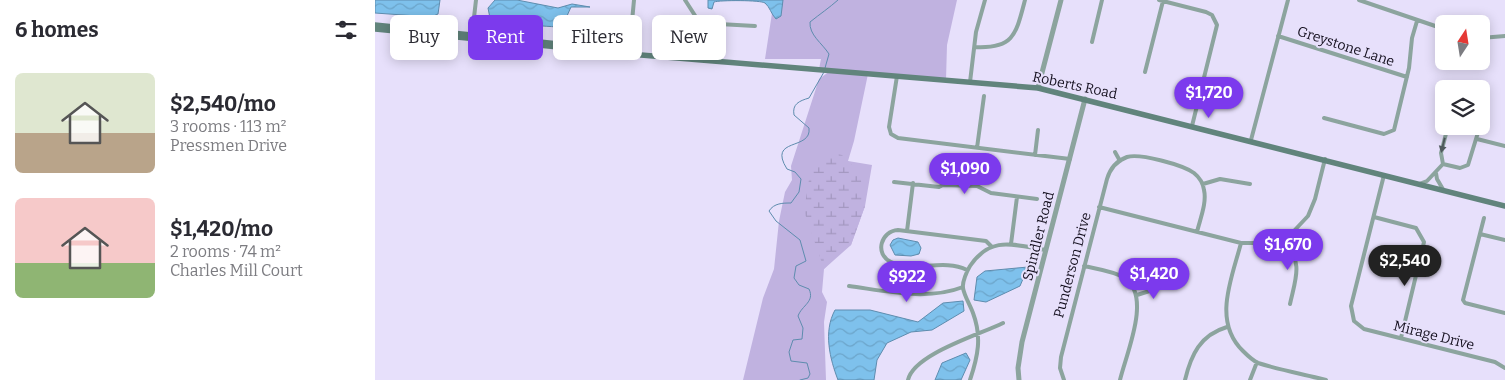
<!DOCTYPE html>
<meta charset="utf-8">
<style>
:root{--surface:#fff;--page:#f2f2f3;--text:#2b2b33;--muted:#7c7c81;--accent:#7c3aed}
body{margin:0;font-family:Bitter,serif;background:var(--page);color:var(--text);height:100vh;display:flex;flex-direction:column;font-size:19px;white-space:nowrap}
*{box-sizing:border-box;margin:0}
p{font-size:16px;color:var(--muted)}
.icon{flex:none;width:28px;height:28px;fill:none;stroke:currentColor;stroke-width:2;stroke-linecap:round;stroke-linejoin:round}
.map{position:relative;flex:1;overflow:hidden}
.sheet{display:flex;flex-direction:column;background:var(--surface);width:375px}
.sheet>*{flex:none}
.guide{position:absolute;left:15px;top:15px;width:475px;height:45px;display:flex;gap:10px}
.needle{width:32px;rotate:12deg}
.controls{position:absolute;left:1060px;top:15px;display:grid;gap:10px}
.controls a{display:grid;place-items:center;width:55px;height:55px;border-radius:8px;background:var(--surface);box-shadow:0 2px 12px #0003;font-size:25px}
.price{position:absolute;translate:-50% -42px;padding:0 11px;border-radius:18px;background:var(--accent);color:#fff;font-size:16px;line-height:32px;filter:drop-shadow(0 1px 2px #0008)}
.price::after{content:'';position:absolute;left:50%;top:30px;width:15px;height:11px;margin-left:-8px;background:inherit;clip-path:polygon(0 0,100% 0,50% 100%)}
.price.selected{background:#222;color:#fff}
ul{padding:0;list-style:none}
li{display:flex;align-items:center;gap:15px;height:125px;padding:0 15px}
li span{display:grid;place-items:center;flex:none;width:140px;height:100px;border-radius:8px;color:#555}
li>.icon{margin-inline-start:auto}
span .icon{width:60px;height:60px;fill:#fffc;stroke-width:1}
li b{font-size:21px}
h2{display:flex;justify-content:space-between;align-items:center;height:60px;padding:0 15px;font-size:21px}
.chip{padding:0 18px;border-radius:8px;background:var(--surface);box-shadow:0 2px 12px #0003;font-size:18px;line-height:45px}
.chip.selected{background:var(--accent);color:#fff}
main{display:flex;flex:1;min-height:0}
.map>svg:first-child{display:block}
</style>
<main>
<section class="sheet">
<h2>6 homes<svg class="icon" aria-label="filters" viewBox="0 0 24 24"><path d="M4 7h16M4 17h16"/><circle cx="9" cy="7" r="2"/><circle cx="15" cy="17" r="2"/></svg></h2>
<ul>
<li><span style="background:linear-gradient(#dfe7d0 60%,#b9a48a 0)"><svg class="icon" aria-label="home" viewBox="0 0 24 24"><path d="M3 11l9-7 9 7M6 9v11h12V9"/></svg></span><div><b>$2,540/mo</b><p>3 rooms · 113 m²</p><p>Pressmen Drive</p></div></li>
<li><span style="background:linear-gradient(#f6c9c9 65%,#8fb573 0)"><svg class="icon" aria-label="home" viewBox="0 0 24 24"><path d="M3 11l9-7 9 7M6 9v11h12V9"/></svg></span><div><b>$1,420/mo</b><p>2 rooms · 74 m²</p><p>Charles Mill Court</p></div></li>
</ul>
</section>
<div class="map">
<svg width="1130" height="380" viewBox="0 0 1130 380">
<defs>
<pattern id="wetland-marsh" width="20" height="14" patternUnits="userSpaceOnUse" patternTransform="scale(1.25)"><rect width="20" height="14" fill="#c0b2e0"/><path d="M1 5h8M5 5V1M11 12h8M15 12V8" fill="none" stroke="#a498c0"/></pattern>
<pattern id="water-waves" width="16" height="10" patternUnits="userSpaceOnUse" patternTransform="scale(1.25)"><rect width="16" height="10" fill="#7ec1ec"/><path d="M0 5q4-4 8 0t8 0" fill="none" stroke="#6ca5ca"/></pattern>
</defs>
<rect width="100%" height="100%" fill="#e7e0fb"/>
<path fill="#c0b2e0" d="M399 0H582L572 45 571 80 493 74 479 141 473 161 497 165 490 206 476 245 465 252 449 269 447 292 452 302 449 322 451 380H368L388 298 399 269 404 221 410 192 417 180 416 166 444 79 455 71 444 69 446 59H390Z"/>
<path fill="url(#wetland-marsh)" d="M456 152 467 155 485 173 490 206 476 245 449 269 429 211 435 173 445 158Z"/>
<path fill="url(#water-waves)" stroke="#5e8cae" d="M0 0H65L63 14 56 17 0 13Z
M120 0H142L183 8 197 4 215 7H196L187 27C175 27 123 23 115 18L113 8Z
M333 0H408L406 16 401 19C396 14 395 7 390 3 386 0 345 0 339 2L337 9 333 8Z
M523 238 543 242 546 248 544 254 536 256 520 255 515 245 518 240Z
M653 267 645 286 611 302 599 300 602 277 610 271Z
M588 301 589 311 557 330 536 332 512 343 502 360 499 380H463C455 359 448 332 460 310H495L543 322 568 303Z
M591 353 595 360 586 380H560L567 363Z"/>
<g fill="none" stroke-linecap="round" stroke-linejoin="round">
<path stroke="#5e8cae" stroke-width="1" d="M450 68 454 54C447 43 434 35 435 22 445 14 454 8 463 0
M425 380 433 378 435 374 432 363 416 361 414 352 418 340 427 339 428 328 423 316C427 305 440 302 434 289L424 285 419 278 421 266 431 261 425 240 401 221 394 211C399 203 408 203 416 203L424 192 426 179 420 172 412 169C392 137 437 151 434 128L419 115C417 104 424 101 434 98L449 72"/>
<path stroke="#8ca49e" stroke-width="4" d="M310 0 328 28 329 60
M784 0 831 12 837 15 842 25 817 126
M984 0 1069 29
M326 23 380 26
M97 35 101 0
M903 36 1032 77
M1106 38 1130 36
M717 42 727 0
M600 47C639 49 641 34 650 0
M254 54 259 0
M770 72 788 1
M595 82 601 32 610 0
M1086 89H1091
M1106 92 1112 100 1106 122
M949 118 1009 134 1019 130 1034 68 1037 38 1042 21
M516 134 523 138 695 159
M516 134 514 127 522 76
M1102 139 1130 146
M876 140 913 0
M602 148 609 96
M740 152 745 161
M660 155 663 130
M1068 164 1085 168 1093 165 1105 126
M1068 164 1066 153 1073 126
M1061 173 1062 179 1069 191
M1009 175 976 306 979 321 989 329 1120 362 1130 368
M519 182 564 187 568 185 602 186 616 193 662 199
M828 184 845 179 875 184
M1044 184 1052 181 1068 164
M724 207 866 243H895L917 233 933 216 940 199 950 159
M999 217 1041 228 1049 242 1026 338
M1109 218 1088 300 1090 303 1130 313
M532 231 538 183
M1105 234 1130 240
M910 237C927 267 922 273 915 304
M866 243C857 278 837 321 868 351 873 356 877 360 883 363 905 370 928 374 951 380
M636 244 642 197
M709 266C722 269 739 271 750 278 777 297 751 354 745 380
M592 270C568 258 539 273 516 262 499 254 506 231 523 230L611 241 616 246
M474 286C511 291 552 301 588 287
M762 295 790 286
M533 380C539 354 604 335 628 323
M595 380C603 356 607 337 598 313 595 305 589 295 588 288 587 282 592 271 595 266 616 235 639 245 671 250
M689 380 685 368 686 357 732 179C735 169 741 161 752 157 765 153 808 165 819 173 824 177 828 183 829 190 832 203 825 219 822 232
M810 380C816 355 825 335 852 327
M875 380 882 362"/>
<path stroke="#8ca49e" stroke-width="5" d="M663 88 686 0
M644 380 643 368 647 342 710 99"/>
<path stroke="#61847c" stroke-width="5.5" d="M0 25 213 47
M0 29 254 54 663 88 1130 206"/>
</g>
<defs><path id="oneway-solid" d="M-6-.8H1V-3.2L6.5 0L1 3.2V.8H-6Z" transform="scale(1.25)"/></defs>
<use fill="#505a5e" href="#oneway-solid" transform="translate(1068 145) rotate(104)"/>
<g text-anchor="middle" stroke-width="4" stroke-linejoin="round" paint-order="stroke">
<g font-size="14" fill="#15101f" stroke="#e7e0fb">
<text transform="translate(971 46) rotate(18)" y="5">Greystone Lane</text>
<text transform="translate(700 85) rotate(12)" y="5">Roberts Road</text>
<text transform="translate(663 236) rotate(-76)" y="5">Spindler Road</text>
<text transform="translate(697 265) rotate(-75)" y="5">Punderson Drive</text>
<text transform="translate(1059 335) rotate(14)" y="5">Mirage Drive</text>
</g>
</g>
</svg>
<div class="controls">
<a><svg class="needle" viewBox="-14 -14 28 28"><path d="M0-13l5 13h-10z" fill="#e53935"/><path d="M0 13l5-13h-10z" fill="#7c7c81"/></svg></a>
<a><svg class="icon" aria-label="layers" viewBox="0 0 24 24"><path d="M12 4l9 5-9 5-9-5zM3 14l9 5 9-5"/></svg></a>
</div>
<b class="price" style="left:834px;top:119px">$1,720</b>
<b class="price" style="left:590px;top:195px">$1,090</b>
<b class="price" style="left:913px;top:271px">$1,670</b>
<b class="price selected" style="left:1030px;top:287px">$2,540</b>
<b class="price" style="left:779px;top:300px">$1,420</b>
<b class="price" style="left:532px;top:303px">$922</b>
<div class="guide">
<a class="chip">Buy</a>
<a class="chip selected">Rent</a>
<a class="chip">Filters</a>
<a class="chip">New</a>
</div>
</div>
</main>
